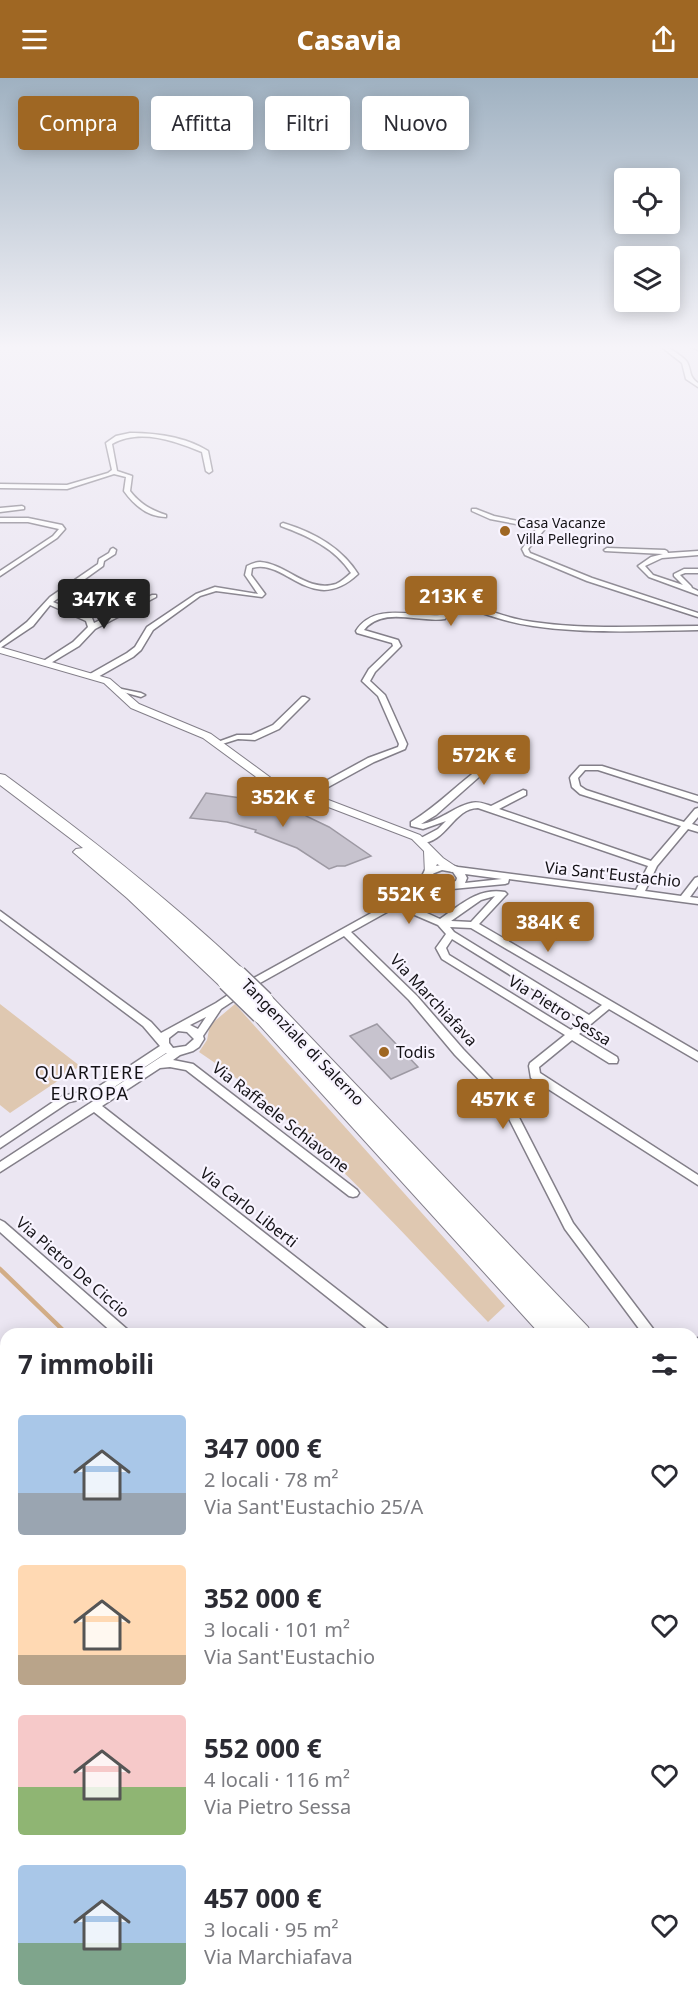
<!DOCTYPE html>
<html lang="it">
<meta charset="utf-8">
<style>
:root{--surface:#fff;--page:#f7f7f7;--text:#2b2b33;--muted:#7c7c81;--accent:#9f6723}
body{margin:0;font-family:"Noto Sans",sans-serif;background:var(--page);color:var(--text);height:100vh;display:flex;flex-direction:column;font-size:22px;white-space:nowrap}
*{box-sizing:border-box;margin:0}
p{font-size:20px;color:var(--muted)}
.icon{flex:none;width:33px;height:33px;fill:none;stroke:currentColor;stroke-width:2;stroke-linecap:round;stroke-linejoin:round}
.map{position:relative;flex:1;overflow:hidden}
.drawer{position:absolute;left:0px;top:1250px;width:699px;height:686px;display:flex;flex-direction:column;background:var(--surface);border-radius:18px 18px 0 0;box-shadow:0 3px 15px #0003}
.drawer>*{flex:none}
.top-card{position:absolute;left:18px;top:18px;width:663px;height:54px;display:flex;gap:12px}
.controls{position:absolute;left:614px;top:90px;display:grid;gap:12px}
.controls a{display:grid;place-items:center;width:66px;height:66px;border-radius:6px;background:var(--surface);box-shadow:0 3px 15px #0003;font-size:30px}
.price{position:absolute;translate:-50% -51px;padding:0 14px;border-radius:6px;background:var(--accent);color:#fff;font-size:20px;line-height:39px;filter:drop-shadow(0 2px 3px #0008)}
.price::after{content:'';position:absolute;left:50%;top:36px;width:18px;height:14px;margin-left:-9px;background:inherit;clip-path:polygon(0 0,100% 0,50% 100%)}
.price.active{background:#222;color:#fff}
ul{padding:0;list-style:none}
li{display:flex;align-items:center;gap:18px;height:150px;padding:0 18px}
li span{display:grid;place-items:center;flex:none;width:168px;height:120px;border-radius:6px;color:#555}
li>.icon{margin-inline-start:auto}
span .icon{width:72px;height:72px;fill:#fffc;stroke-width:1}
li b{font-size:26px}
h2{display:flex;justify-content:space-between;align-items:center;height:72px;padding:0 18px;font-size:26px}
.chip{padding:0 21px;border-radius:6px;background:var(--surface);box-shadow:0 3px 15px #0003;font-size:21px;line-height:54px}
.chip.active{background:var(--accent);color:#fff}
header{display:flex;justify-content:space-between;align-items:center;height:78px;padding:0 18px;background:var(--accent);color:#fff;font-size:27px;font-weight:800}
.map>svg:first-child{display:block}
</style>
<header><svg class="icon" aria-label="menu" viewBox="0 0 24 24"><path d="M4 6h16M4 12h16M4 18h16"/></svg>Casavia<svg class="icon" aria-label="share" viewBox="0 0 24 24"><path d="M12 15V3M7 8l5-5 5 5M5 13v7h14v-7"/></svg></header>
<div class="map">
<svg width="698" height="1934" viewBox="0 0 698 1934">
<rect width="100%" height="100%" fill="#ebe6f2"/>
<path fill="#dfc8b1" d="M0 926 80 988 10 1035 0 1027Z
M235 926 505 1228 488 1244C397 1150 309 1047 199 974L207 962 210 947Z"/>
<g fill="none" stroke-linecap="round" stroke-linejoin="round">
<path stroke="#d2ad87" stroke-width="4.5" d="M0 1191 67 1256"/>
<path stroke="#d2ad87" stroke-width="6" d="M693 1426 698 1424"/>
</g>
<path fill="#c7c3ce" stroke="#9d99a3" stroke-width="1.5" d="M206 715 248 721 275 729 282 728 304 734 306 738 329 749 371 778 345 788H337L329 791 297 770 255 754 256 752 227 744 190 740Z
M377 946 418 989 391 1001 350 958Z"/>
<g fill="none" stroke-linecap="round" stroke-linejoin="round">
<g stroke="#837f89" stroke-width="3">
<path id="minor" d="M659 267C665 267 683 278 687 284 692 293 688 298 698 305V309L686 301 682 285Z
M688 267 698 268V272L689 268Z
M130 355C155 355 186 359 208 373L212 393 209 395 206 393 202 374C175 363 140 350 112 366L117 393 132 398 130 413C140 426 151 432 166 437V439C148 439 134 427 124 413L126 399 114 396 67 411 0 410V406L67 407 108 395 112 392 106 365 116 358Z
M22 428 24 429V431L0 434V430Z
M472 431H476L494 438 542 448 544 452 528 471 530 475 592 500 698 535V539L587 503 525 477 522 471 537 450 490 441 472 433Z
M0 440H28L62 447 65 451 57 460 0 498V493L53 458 59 451 28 444H0Z
M283 445C313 454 341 469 358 496 312 539 286 480 252 490L251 497 265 516 262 519 216 513 200 518 153 552 141 572 133 579 96 600H90V596L127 575 135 569 147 549 196 516 215 509 258 516 245 497 247 488C251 486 256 484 260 484 287 486 307 515 336 506 341 504 346 499 351 495 335 470 308 458 281 448V446Z
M113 470 116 472 115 476 104 483 103 488 53 524 92 540 94 545 152 517H156V519L95 551 79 568 49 586 42 584 73 564 88 549 86 543 50 527 33 548 0 570V565L27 544 50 519 98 486 99 481 109 475 111 471Z
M607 470 665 472 667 473 668 475 698 473V477L662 480 645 488 653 497 683 507 674 498V496L684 491H698V495H685L680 497 691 508 692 510 698 513V517L649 499 638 488 651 479 663 476 605 473 604 472Z
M445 517C474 526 502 540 533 544 587 552 643 548 698 548V552C643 553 588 556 533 548 503 544 474 532 446 522L444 523 450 534 445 541C419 545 383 528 364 552L398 562 401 568 375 594 370 603 385 617 407 666 405 671 374 684 310 719H304V715L368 680 398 669 399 666 378 618 362 603 369 591 393 568 392 565 357 555 356 553C374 524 413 539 440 537L442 534 436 522Z
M117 610 141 615 145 617 141 619 116 612Z
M302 619H305L309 621 279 651 255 662 238 661 219 667 215 665 237 657H251L273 647Z
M500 677H506L507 679 488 691 436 737 421 746C439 744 455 728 471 725 478 723 485 726 491 728L523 712 526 713V717L499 731 651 783 681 748 580 716 572 709 570 700 571 698 580 688H602L698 718V724L598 692H585L578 700 580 708 586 712 684 744 695 731 698 730V739L692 746 698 748V754L688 751 657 788 645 813 681 818 695 800 698 799V808L690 819 698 820V826L509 801 508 805 505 806 452 811 450 813 407 826 440 841C460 827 479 809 505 814L507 816 505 818 479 846 698 974V983L609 931 579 956 617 979 618 982 617 985H609L572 962 539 989 540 995 698 1097V1107L531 1000 529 988 530 985 565 957 442 881 436 870 446 856 438 847 396 829 351 854 417 918 463 971 508 1018 573 1145 657 1256H643L565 1151 500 1023 455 977 409 922 344 858 260 905 221 931 203 958 204 961 199 969 193 973 180 977 173 982 193 986 357 1112 359 1115 357 1118 353 1119 349 1118 186 992 170 989 160 990 102 1028 389 1252 390 1256H374L94 1034 0 1094V1084L167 975H166L102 1017 69 1024 0 1070V1060L62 1018 95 1011 160 968 143 948 0 841V833L151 944 161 955 216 925 252 901 393 823 422 798 425 792C437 787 445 785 458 789L636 812 648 788 478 730C453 730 446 767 419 765V761L438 751 446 743 423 751 411 748V744C443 725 467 695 500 677ZM442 792 453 794 457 800 456 803C447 806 437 808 431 799L432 796ZM465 796 502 801 465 805 467 800ZM425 805 438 811 407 821ZM495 818 471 844 451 843 481 822ZM450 849 471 850 602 927 589 937 454 854ZM452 861 583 942 571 952 449 877 446 870ZM206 939 198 951 190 947ZM178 953 187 954 194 961 186 968 173 970 169 965V960Z
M0 1142 4 1144 128 1252 129 1256H114L0 1154Z
M698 1260V1273L693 1275V1262Z
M693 1303 698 1305V1322L693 1320Z
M693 1726 698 1728V1747L693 1745Z
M0 1730 6 1732V1755L0 1753Z
M698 1766V1787L693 1789V1768Z
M106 1929H125L127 1934H108Z"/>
</g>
<g stroke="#837f89" stroke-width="2">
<path id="tertiary" d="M0 569 110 601 139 626 211 656 271 700 420 757 443 780 458 790 452 794 437 786 433 796H425L424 773 412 761 263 704 203 660 131 630 104 605 0 575Z
M0 1399 6 1401V1421L0 1419Z
M0 1433 6 1436V1457L0 1454Z
M508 1929H535L537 1934H510Z
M541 1929H569L571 1934H543Z"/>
</g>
<g stroke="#837f89" stroke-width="2">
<path id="trunk" d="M0 696 5 697C88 758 169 821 244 892L247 896 244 900H232L235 904 232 908H220L127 820 73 774 76 771 83 770 0 707Z
M265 916 271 918 588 1249 591 1256H566L564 1253 565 1256H540L254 941 251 937 254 933 265 932 256 922 259 918Z
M693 1354 698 1356V1380L693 1378Z
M693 1381 698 1383V1408L693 1406Z"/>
</g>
<use href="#minor" fill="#fff" fill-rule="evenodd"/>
<use href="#tertiary" fill="#fff" fill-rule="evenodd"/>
<use href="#trunk" fill="#fff" fill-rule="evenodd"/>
<g stroke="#837f89" stroke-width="19" stroke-linecap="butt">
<path id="trunk-bridge" d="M238 896 265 922
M226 904 260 937"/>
</g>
<use href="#trunk-bridge" stroke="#fff" stroke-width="16"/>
</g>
<linearGradient id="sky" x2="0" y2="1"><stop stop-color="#9fb1c1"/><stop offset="0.5" stop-color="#f6f4f9"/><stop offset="1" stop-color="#f6f4f9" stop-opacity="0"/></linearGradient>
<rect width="698" height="538" fill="url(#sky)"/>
<g fill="#9f6723" stroke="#f8f4ff" stroke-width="2">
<circle cx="505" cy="453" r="6"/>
<circle cx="384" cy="974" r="6"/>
</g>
<g text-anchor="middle" stroke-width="4.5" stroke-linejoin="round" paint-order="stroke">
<g font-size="14" fill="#151317" stroke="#f8f4ff" text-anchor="start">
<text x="517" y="450">Casa Vacanze<tspan x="517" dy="16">Villa Pellegrino</tspan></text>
</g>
<g font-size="16" fill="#151317" stroke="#f8f4ff">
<text transform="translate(613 796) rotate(6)" y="6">Via Sant'Eustachio</text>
<text transform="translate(434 922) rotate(47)" y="6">Via Marchiafava</text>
<text transform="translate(560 932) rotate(32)" y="6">Via Pietro Sessa</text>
<text transform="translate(303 964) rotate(46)" y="6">Tangenziale di Salerno</text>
<text transform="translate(281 1039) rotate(38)" y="6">Via Raffaele Schiavone</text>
<text transform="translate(249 1129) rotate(38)" y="6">Via Carlo Liberti</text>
<text transform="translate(73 1189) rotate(41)" y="6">Via Pietro De Ciccio</text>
</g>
<g font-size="16" fill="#151317" stroke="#f8f4ff" text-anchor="start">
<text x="396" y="980">Todis</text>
</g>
<g font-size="18" letter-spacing="1.5" fill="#151317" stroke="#f8f4ff">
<text x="90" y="1001">QUARTIERE<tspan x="90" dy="21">EUROPA</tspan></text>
</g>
</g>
</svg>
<div class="controls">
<a><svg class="icon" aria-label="locate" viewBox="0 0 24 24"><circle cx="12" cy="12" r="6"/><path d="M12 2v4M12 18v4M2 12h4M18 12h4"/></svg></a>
<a><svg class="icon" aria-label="layers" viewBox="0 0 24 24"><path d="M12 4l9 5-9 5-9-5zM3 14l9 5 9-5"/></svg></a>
</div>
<b class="price" style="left:451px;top:549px">213K €</b>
<b class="price active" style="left:104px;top:552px">347K €</b>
<b class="price" style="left:484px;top:708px">572K €</b>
<b class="price" style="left:283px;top:750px">352K €</b>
<b class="price" style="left:409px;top:847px">552K €</b>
<b class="price" style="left:548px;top:875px">384K €</b>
<b class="price" style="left:503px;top:1052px">457K €</b>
<div class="top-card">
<a class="chip active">Compra</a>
<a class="chip">Affitta</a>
<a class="chip">Filtri</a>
<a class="chip">Nuovo</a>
</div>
<section class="drawer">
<h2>7 immobili<svg class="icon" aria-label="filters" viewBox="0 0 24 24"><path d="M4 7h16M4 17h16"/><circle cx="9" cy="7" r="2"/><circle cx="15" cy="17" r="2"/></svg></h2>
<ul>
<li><span style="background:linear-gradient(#a9c7e8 65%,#9aa5b1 0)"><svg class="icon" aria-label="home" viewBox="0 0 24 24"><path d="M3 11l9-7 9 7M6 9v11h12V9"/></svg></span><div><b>347 000 €</b><p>2 locali · 78 m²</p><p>Via Sant'Eustachio 25/A</p></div><svg class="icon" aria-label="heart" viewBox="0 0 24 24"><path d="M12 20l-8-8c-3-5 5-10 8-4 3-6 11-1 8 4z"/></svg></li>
<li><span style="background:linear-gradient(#ffd9b3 75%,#b9a48a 0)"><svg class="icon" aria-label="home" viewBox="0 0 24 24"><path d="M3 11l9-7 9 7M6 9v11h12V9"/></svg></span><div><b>352 000 €</b><p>3 locali · 101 m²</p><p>Via Sant'Eustachio</p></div><svg class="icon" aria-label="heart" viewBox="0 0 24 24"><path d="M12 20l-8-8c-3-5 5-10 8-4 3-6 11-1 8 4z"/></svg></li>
<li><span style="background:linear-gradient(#f6c9c9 60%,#8fb573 0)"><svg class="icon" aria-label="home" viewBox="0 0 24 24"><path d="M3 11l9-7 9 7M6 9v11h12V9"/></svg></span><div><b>552 000 €</b><p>4 locali · 116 m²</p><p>Via Pietro Sessa</p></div><svg class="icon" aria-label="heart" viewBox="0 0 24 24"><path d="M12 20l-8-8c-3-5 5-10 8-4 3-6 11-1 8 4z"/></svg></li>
<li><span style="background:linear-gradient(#a9c7e8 65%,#7fa58c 0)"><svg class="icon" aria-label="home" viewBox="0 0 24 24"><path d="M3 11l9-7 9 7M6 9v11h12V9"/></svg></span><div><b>457 000 €</b><p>3 locali · 95 m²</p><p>Via Marchiafava</p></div><svg class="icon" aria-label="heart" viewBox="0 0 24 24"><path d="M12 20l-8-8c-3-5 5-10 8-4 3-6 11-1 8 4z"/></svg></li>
</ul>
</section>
</div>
